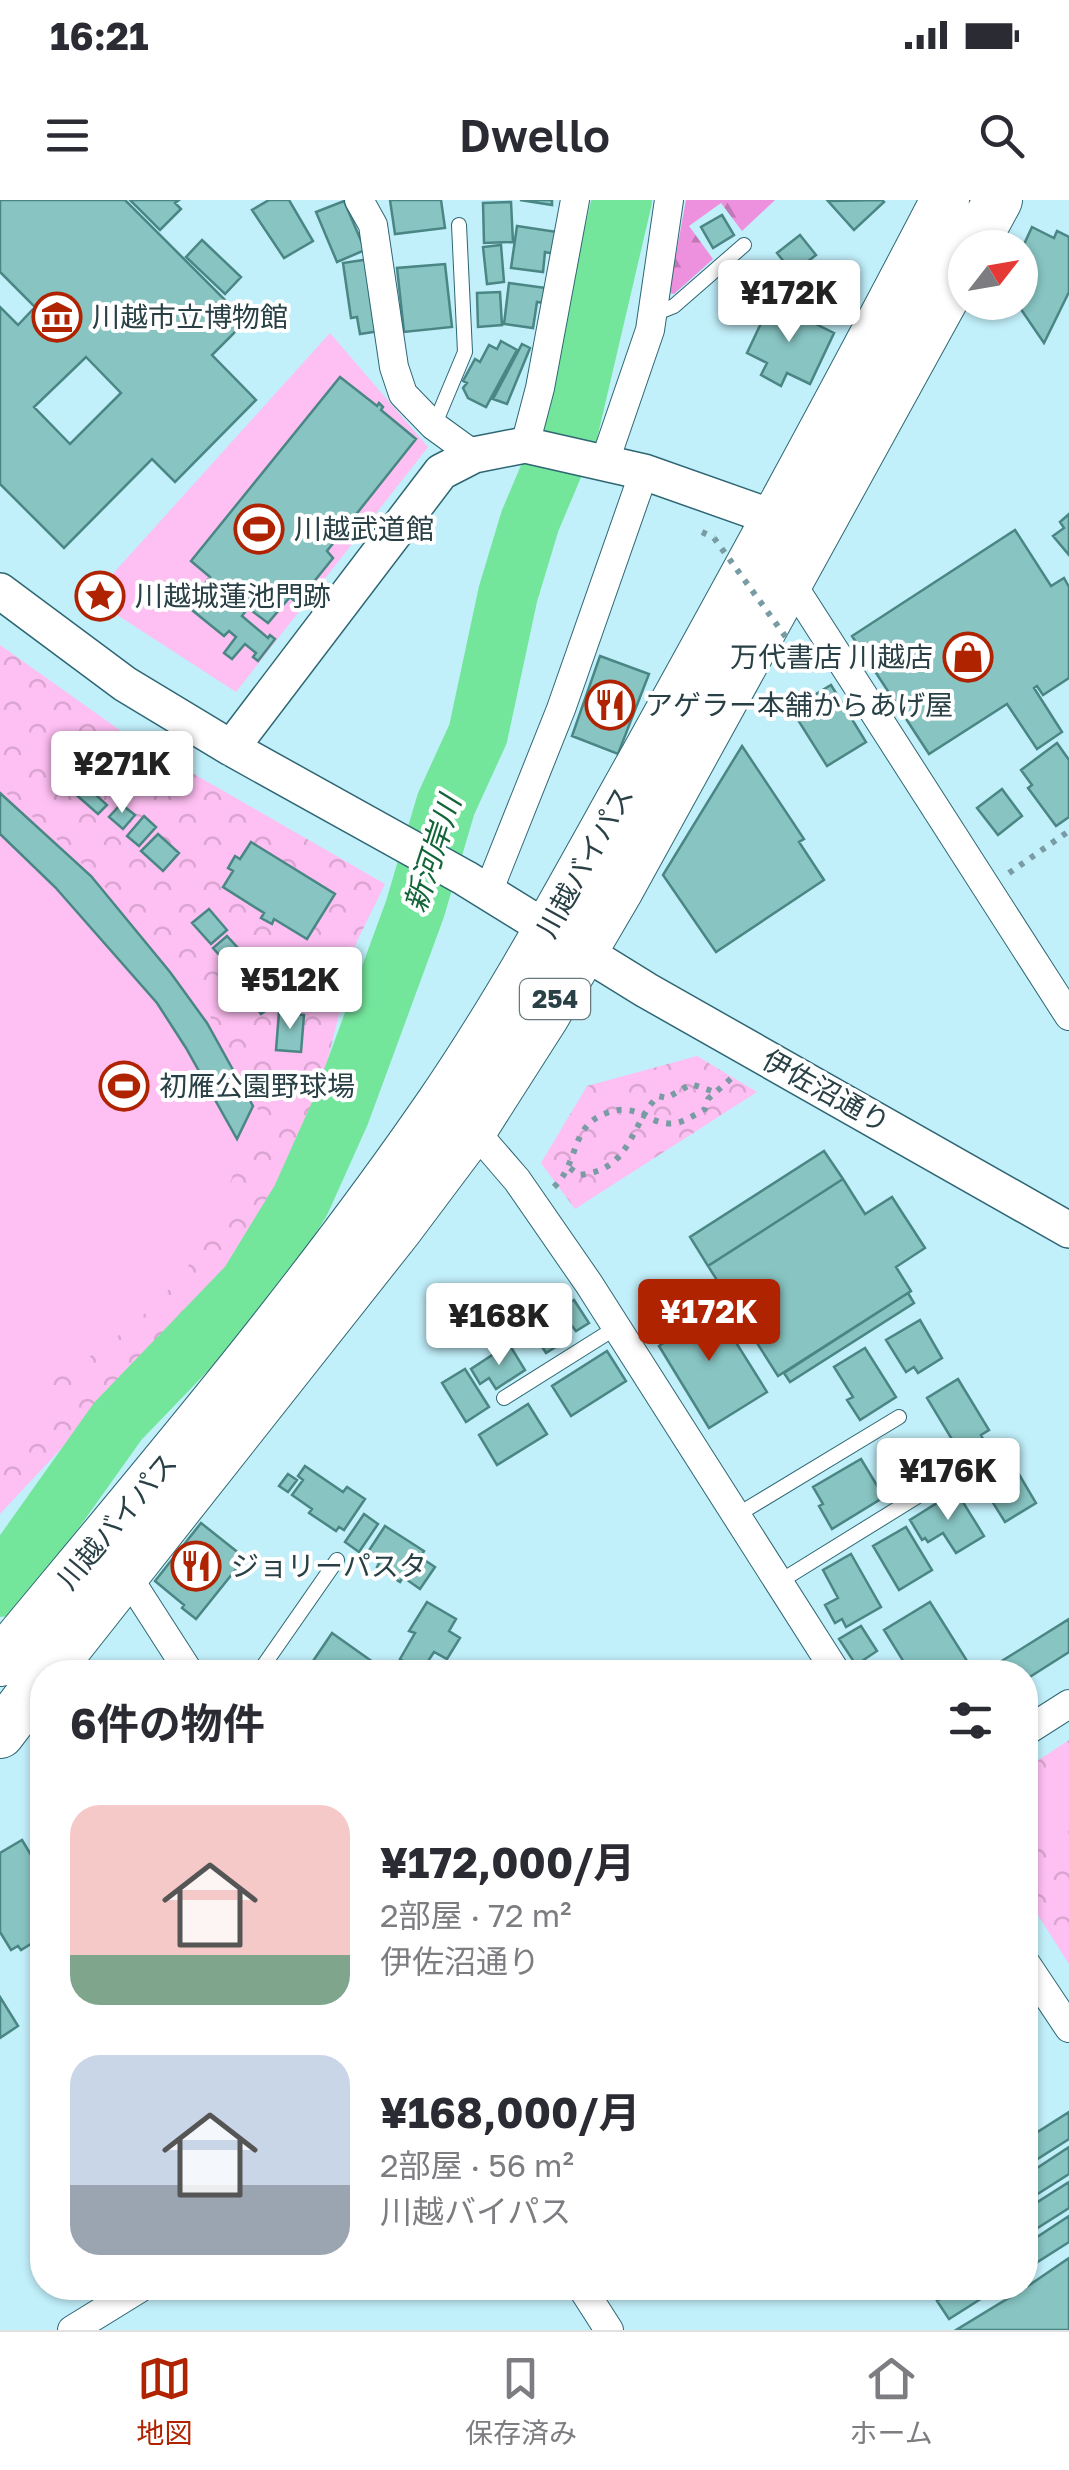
<!DOCTYPE html>
<html lang="ja">
<meta charset="utf-8">
<style>
:root{--surface:#fff;--page:#f7f7f7;--text:#2b2b33;--muted:#7c7c81;--line:#e1e1e2;--accent:#af2300}
body{margin:0;font-family:"Golos Text","Noto Sans JP",sans-serif;background:var(--page);color:var(--text);height:100vh;display:flex;flex-direction:column;font-size:38px;white-space:nowrap}
*{box-sizing:border-box;margin:0}
p{font-size:32px;color:var(--muted)}
.icon{flex:none;width:55px;height:55px;fill:none;stroke:currentColor;stroke-width:2;stroke-linecap:round;stroke-linejoin:round}
.map{position:relative;flex:1;overflow:hidden}
.details{position:absolute;left:30px;top:1460px;width:1008px;height:640px;display:flex;flex-direction:column;background:var(--surface);border-radius:40px;box-shadow:0 2px 8px #0004}
.details>*{flex:none}
.needle{width:65px;rotate:59deg}
.tools{position:absolute;left:948px;top:30px;display:grid;gap:20px}
.tools a{display:grid;place-items:center;width:90px;height:90px;border-radius:50%;background:var(--surface);box-shadow:0 2px 8px #0004;font-size:50px}
.price{position:absolute;translate:-50% -85px;padding:0 22px;border-radius:10px;background:#fff;color:#222;font-size:32px;line-height:65px;filter:drop-shadow(0 2px 5px #0008)}
.price::after{content:'';position:absolute;left:50%;top:60px;width:30px;height:22px;margin-left:-15px;background:inherit;clip-path:polygon(0 0,100% 0,50% 100%)}
.price.current{background:var(--accent);color:#fff}
ul{padding:0;list-style:none}
li{display:flex;align-items:center;gap:30px;height:250px;padding:0 40px}
li span{display:grid;place-items:center;flex:none;width:280px;height:200px;border-radius:30px;color:#555}
li>.icon{margin-inline-start:auto}
span .icon{width:120px;height:120px;fill:#fffc;stroke-width:1}
li b{font-size:42px}
h2{display:flex;justify-content:space-between;align-items:center;height:120px;padding:0 40px;font-size:42px}
.status{display:flex;justify-content:space-between;align-items:center;height:70px;padding:0 50px;background:var(--surface);direction:ltr}
.status svg{height:28px;fill:currentColor}
header{display:flex;justify-content:space-between;align-items:center;height:130px;padding:0 40px;background:var(--surface);font-size:45px;font-weight:600}
.menu{display:flex;justify-content:space-around;align-items:center;height:140px;border-top:2px solid var(--line);background:var(--surface);font-size:28px;color:var(--muted)}
.menu a{display:grid;justify-items:center;gap:5px}
.menu .current{color:var(--accent)}
.map>svg:first-child{display:block}
</style>
<div class="status"><b>16:21</b><svg viewBox="0 0 49 12"><path d="M0 12V9h3v3zM5 12V6h3v6zM10 12V3h3v9zM15 12V0h3v12zM26 1h20v11H26zM47 4h2v5h-2z"/></svg></div>
<header><svg class="icon" aria-label="menu" viewBox="0 0 24 24"><path d="M4 6h16M4 12h16M4 18h16"/></svg>Dwello<svg class="icon" aria-label="search" viewBox="0 0 24 24"><circle cx="10" cy="10" r="6"/><path d="M15 15l6 6"/></svg></header>
<div class="map">
<svg width="1069" height="2130" viewBox="0 0 1069 2130">
<defs>
<pattern id="forest-firs" width="22" height="20" patternUnits="userSpaceOnUse" patternTransform="scale(2.5)"><rect width="22" height="20" fill="#ed90dd"/><path d="M5 1l3.5 6h-7zM16 11l3.5 6h-7z" fill="#c077b5"/></pattern>
<pattern id="park-crowns" width="20" height="18" patternUnits="userSpaceOnUse" patternTransform="scale(2.5)"><rect width="20" height="18" fill="#febff2"/><path d="M2 6a3 3 0 1 1 6 0M12 15a3 3 0 1 1 6 0" fill="none" stroke="#daa5d1"/></pattern>
</defs>
<rect width="100%" height="100%" fill="#c1effa"/>
<path fill="url(#forest-firs)" d="M686 0H775L742 31 721 3 689 26 713 59 674 94 669 93Z"/>
<path fill="url(#park-crowns)" d="M0 445 128 536 385 684 357 741 320 891 269 1025 211 1101 170 1132 0 1314Z
M697 856 757 892 575 1009 541 963 587 886Z
M1069 1540V1764L1025 1695V1569Z"/>
<path fill="#febff2" d="M330 133 428 247 236 492 91 398Z
M0 588C89 665 173 751 233 854 244 874 252 896 261 917 254 931 245 944 239 958 230 982 223 1008 211 1030 176 1097 113 1144 50 1182L60 1219 0 1245Z
M1069 1565V1631L1043 1648 1025 1619V1594Z"/>
<g fill="none" stroke-linecap="round" stroke-linejoin="round">
<path stroke="#74e69c" stroke-width="60" d="M0 1387 118 1221 249 1085 301 1000 340 913 415 709 446 604 478 534 508 394 530 321 568 231 622 0"/>
</g>
<path fill="#87c4c2" stroke="#4a8684" stroke-width="2.5" fill-rule="evenodd" d="M0 0H125L246 121 212 155 256 200 175 282 152 259 64 348 0 284V107L18 125 35 107 0 72ZM86 157 121 193 70 244 34 207Z
M130 0H179L175 3 181 9 160 30Z
M269 0H289L313 41 284 58 252 10Z
M390 0H441L445 28 395 34Z
M520 0H552V5Z
M882 0 884 2 854 30 828 1Z
M344 1 365 50 337 62 316 12Z
M511 2 513 42 484 43 483 3Z
M722 15 734 35 713 48 701 27Z
M517 26 557 32 554 54 545 52 543 72 511 68Z
M1032 27 1054 38 1057 31 1069 37V92L1044 143 1016 102H1020V53Z
M800 35 816 55 793 73 777 53Z
M202 40 241 77 225 94 186 57Z
M501 45 504 82 487 84 483 47Z
M370 59 380 131 360 134 357 117 351 118 343 63Z
M445 64 452 127 404 132 397 68Z
M509 83 546 88 544 103 537 102 533 128 504 124Z
M500 92 502 125 478 127 477 93Z
M771 102 834 133 810 184 787 173 781 186 761 175 767 163 747 153Z
M501 141 517 150 486 207 468 198 463 188 467 183 463 181 475 159 480 162 489 145 497 149Z
M522 144 530 148 507 204 493 199Z
M340 177 377 206 379 203 383 207 381 210 416 239 327 351 333 358 304 394 303 401 297 403 290 397 268 423 248 408 242 416 268 438 270 435 275 439 258 461 253 457 256 453 245 444 232 459 224 453 236 437 229 431 224 436 187 406 210 377 191 361Z
M1069 314V355L1053 336 1064 328 1060 322Z
M1015 330 1051 386 1064 378 1069 387V478L1043 495 1037 486 1034 488 1062 532 1037 549 1007 504 929 554 852 436Z
M600 456 649 474 618 554 572 536Z
M831 485 866 542 827 566 791 509Z
M1057 543 1069 560V617L1056 626 1028 588 1032 585 1021 570Z
M742 546 804 639 799 642 824 680 716 752 663 675Z
M74 575 107 605 98 614 64 584Z
M1002 589 1022 616 998 635 977 608Z
M0 593 91 676 170 772 207 823 253 906 237 939 186 848 157 803 55 687 0 634Z
M121 604 135 615 123 629 109 617Z
M144 616 156 627 139 646 127 636Z
M158 634 179 653 163 671 141 651Z
M251 642 335 694 307 739 274 719 272 724 261 718 264 713 223 687 233 671 228 668 235 656 240 659Z
M209 709 227 730 211 744 192 723Z
M227 736 237 747 223 759 213 748Z
M255 750 287 796 261 814 229 767Z
M279 812 304 815 301 852 276 850Z
M824 951 843 979 708 1066 690 1037Z
M843 979 865 1014 892 997 925 1048 896 1067 911 1091 778 1176 708 1066Z
M908 1093 914 1103 790 1182 784 1173Z
M574 1100 589 1123 576 1131 572 1126 567 1130 571 1137 546 1153 530 1128Z
M684 1100 697 1120 715 1109 767 1192 709 1228 659 1146 672 1137 659 1116Z
M920 1120 942 1158 918 1173 914 1167 906 1172 886 1140Z
M509 1144 525 1170 496 1189 489 1178 480 1184 471 1169Z
M865 1148 896 1197 860 1220 847 1200 853 1197 834 1167Z
M607 1151 626 1181 571 1216 552 1186Z
M465 1169 489 1207 466 1222 442 1183Z
M958 1179 989 1230 981 1235 986 1245 975 1251 971 1244 959 1251 927 1198Z
M528 1204 547 1234 497 1265 479 1235Z
M1007 1254 1036 1303 1005 1322 975 1274Z
M861 1259 884 1297 832 1329 819 1306 823 1304 813 1287Z
M305 1266 343 1292 347 1287 365 1299 344 1330 339 1327 336 1331 309 1313 312 1309 292 1295 303 1280 298 1276Z
M288 1274 297 1280 288 1292 279 1286Z
M956 1291 984 1336 956 1353 943 1333 928 1342 925 1338 922 1340 910 1320Z
M364 1314 378 1324 359 1352 345 1342Z
M201 1323 245 1358 196 1419 182 1408 184 1405 155 1381Z
M385 1326 424 1351 420 1357 435 1367 420 1389 403 1377 400 1382 377 1367 380 1361 368 1352Z
M906 1327 932 1370 899 1390 873 1346Z
M851 1354 881 1407 846 1427 842 1419 835 1423 825 1405 838 1398 823 1370Z
M427 1402 456 1419 449 1431 460 1438 447 1459 434 1452 421 1472 400 1459 415 1433 409 1431Z
M930 1402 969 1464 955 1472H925L922 1469 910 1472 884 1430Z
M1069 1419V1452L1025 1480V1472H1002L997 1464Z
M861 1426 877 1451 856 1465 839 1439Z
M332 1433 387 1472H322L311 1464Z
M22 1640 42 1673V1737L21 1750 18 1746 11 1750 0 1732V1653Z
M0 1797 18 1826 0 1838Z
M1069 1912V1939L1025 1967V1940Z
M1069 1947V1974L1025 2002V1976Z
M1069 1982V2008L1025 2036V2010Z
M1069 2016V2042L1025 2070V2045Z
M1069 2058V2130H956L1025 2088Z
M959 2088H998L949 2119 937 2101Z"/>
<g fill="none" stroke-linecap="round" stroke-linejoin="round">
<g stroke="#2e6773" stroke-width="16">
<path id="service" d="M654 114 674 106 744 45
M434 226 465 152 459 25
M504 1198 617 1127
M737 1315 899 1217
M779 1382 939 1283
M259 1472 337 1360"/>
</g>
<g stroke="#2e6773" stroke-width="30">
<path id="minor" d="M359 0 373 25 394 167 403 194 434 226 474 255
M525 245 540 188 575 0
M605 261 650 130 669 0
M790 381 1069 816
M488 692 561 509 644 272
M473 929 517 980 589 1084 836 1472
M126 1374 189 1472
M1025 1532 1069 1504
M1025 1762 1069 1828
M582 2088 609 2130
M72 2130 140 2088"/>
</g>
<g stroke="#2e6773" stroke-width="38">
<path id="tertiary" d="M0 391 125 484 231 548 465 678 646 790 1069 1030
M231 548 441 272 474 255 525 245 644 272 777 319"/>
</g>
<g stroke="#2e6773" stroke-width="50">
<path id="trunk" d="M972 48 998 0
M0 1462C151 1280 306 1099 440 904 516 793 579 673 645 556 747 372 848 187 945 0
M48 1472 398 1029 473 929 545 816 620 688 965 61
M0 1534 42 1479"/>
</g>
<path stroke="#799ca4" stroke-width="6" stroke-dasharray="5 8" stroke-linecap="butt" d="M702 332 714 338
M1009 673 1069 631
M570 968 579 975C632 970 629 926 658 896L667 898 691 884 715 892
M554 987C578 964 571 930 600 916 637 897 648 928 676 923 686 921 696 914 705 909L708 899 735 875"/>
<use href="#service" stroke="#fff" stroke-width="14"/>
<use href="#minor" stroke="#fff" stroke-width="28"/>
<use href="#tertiary" stroke="#fff" stroke-width="35"/>
<use href="#trunk" stroke="#fff" stroke-width="48"/>
<path stroke="#799ca4" stroke-width="6" stroke-dasharray="5 8" stroke-linecap="butt" d="M714 338 796 451"/>
</g>
<defs>
<g id="museum-ring" transform="scale(2.5)"><circle r="9.5" fill="#fff" stroke="#af2300" stroke-width="1.5"/><path d="M0-6L6-3V-2H-6V-3ZM-5-1h2V3h-2ZM-1-1h2V3h-2ZM3-1h2V3H3ZM-6 4H6V6H-6Z" fill="#af2300"/></g>
<g id="stadium-ring" transform="scale(2.5)"><circle r="9.5" fill="#fff" stroke="#af2300" stroke-width="1.5"/><path d="M0-5a6.5 5 0 1 0 0 10a6.5 5 0 1 0 0-10ZM-3.5-1.8h7v3.6h-7Z" fill="#af2300"/></g>
<g id="sight-ring" transform="scale(2.5)"><circle r="9.5" fill="#fff" stroke="#af2300" stroke-width="1.5"/><path d="M0-6L1.8-2.2L6-1.7L2.9 1.2L3.7 5.4L0 3.3L-3.7 5.4L-2.9 1.2L-6-1.7L-1.8-2.2Z" fill="#af2300"/></g>
<g id="shop-ring" transform="scale(2.5)"><circle r="9.5" fill="#fff" stroke="#af2300" stroke-width="1.5"/><path d="M-5-2.5h2.3a2.7 3.5 0 0 1 5.4 0H5L5.5 6h-11ZM-1.5-2.5h3a1.5 2.3 0 0 0-3 0Z" fill="#af2300"/></g>
<g id="restaurant-ring" transform="scale(2.5)"><circle r="9.5" fill="#fff" stroke="#af2300" stroke-width="1.5"/><path d="M-5-6h1v4h1v-4h1v4h1v-4h1v5L-1.5 .5V6h-2V.5L-5-1ZM5-6V6H3V1.5H1.5Q1.5-4 5-6Z" fill="#af2300"/></g>
</defs>
<g fill-rule="evenodd">
<use href="#museum-ring" x="57" y="117"/>
<use href="#stadium-ring" x="259" y="329"/>
<use href="#sight-ring" x="100" y="396"/>
<use href="#shop-ring" x="968" y="457"/>
<use href="#restaurant-ring" x="610" y="505"/>
<use href="#stadium-ring" x="124" y="886"/>
<use href="#restaurant-ring" x="196" y="1366"/>
</g>
<g text-anchor="middle" stroke-width="8" stroke-linejoin="round" paint-order="stroke">
<rect fill="#fff" stroke="#697a7e" stroke-width="2.5" x="520" y="779" width="70" height="40" rx="8"/>
<g font-size="25" font-weight="bold" fill="#294146">
<text x="555" y="808">254</text>
</g>
<g font-size="28" fill="#294146" stroke="#fff" text-anchor="start">
<text x="92" y="127">川越市立博物館</text>
<text x="294" y="339">川越武道館</text>
<text x="135" y="406">川越城蓮池門跡</text>
<text x="933" y="467" text-anchor="end">万代書店 川越店</text>
<text x="645" y="515">アゲラー本舗からあげ屋</text>
<text x="159" y="896">初雁公園野球場</text>
<text x="231" y="1376">ジョリーパスタ</text>
</g>
<g font-size="28" fill="#294146" stroke="#fff">
<text transform="translate(585 662) rotate(-61)" y="10">川越バイパス</text>
<text transform="translate(826 891) rotate(29)" y="10">伊佐沼通り</text>
<text transform="translate(117 1321) rotate(-50)" y="10">川越バイパス</text>
</g>
<g font-size="30" font-style="italic" fill="#116537" stroke="#fff">
<text transform="translate(433 654) rotate(-72)" y="10">新河岸川</text>
</g>
</g>
</svg>
<div class="tools">
<a><svg class="needle" viewBox="-14 -14 28 28"><path d="M0-13l5 13h-10z" fill="#e53935"/><path d="M0 13l5-13h-10z" fill="#7c7c81"/></svg></a>
</div>
<b class="price" style="left:789px;top:145px">¥172K</b>
<b class="price" style="left:122px;top:616px">¥271K</b>
<b class="price" style="left:290px;top:832px">¥512K</b>
<b class="price current" style="left:709px;top:1164px">¥172K</b>
<b class="price" style="left:499px;top:1168px">¥168K</b>
<b class="price" style="left:948px;top:1323px">¥176K</b>
<section class="details">
<h2>6件の物件<svg class="icon" aria-label="filters" viewBox="0 0 24 24"><path d="M4 7h16M4 17h16"/><circle cx="9" cy="7" r="2"/><circle cx="15" cy="17" r="2"/></svg></h2>
<ul>
<li><span style="background:linear-gradient(#f6c9c9 75%,#7fa58c 0)"><svg class="icon" aria-label="home" viewBox="0 0 24 24"><path d="M3 11l9-7 9 7M6 9v11h12V9"/></svg></span><div><b>¥172,000/月</b><p>2部屋 · 72 m²</p><p>伊佐沼通り</p></div></li>
<li><span style="background:linear-gradient(#c9d6e8 65%,#9aa5b1 0)"><svg class="icon" aria-label="home" viewBox="0 0 24 24"><path d="M3 11l9-7 9 7M6 9v11h12V9"/></svg></span><div><b>¥168,000/月</b><p>2部屋 · 56 m²</p><p>川越バイパス</p></div></li>
</ul>
</section>
</div>
<nav class="menu">
<a class="current"><svg class="icon" aria-label="map" viewBox="0 0 24 24"><path d="M3 6l6-2 6 2 6-2v14l-6 2-6-2-6 2zM9 4v14M15 6v14"/></svg>地図</a>
<a><svg class="icon" aria-label="saved" viewBox="0 0 24 24"><path d="M7 4h10v16l-5-4-5 4z"/></svg>保存済み</a>
<a><svg class="icon" aria-label="home" viewBox="0 0 24 24"><path d="M3 11l9-7 9 7M6 9v11h12V9"/></svg>ホーム</a>
</nav>
